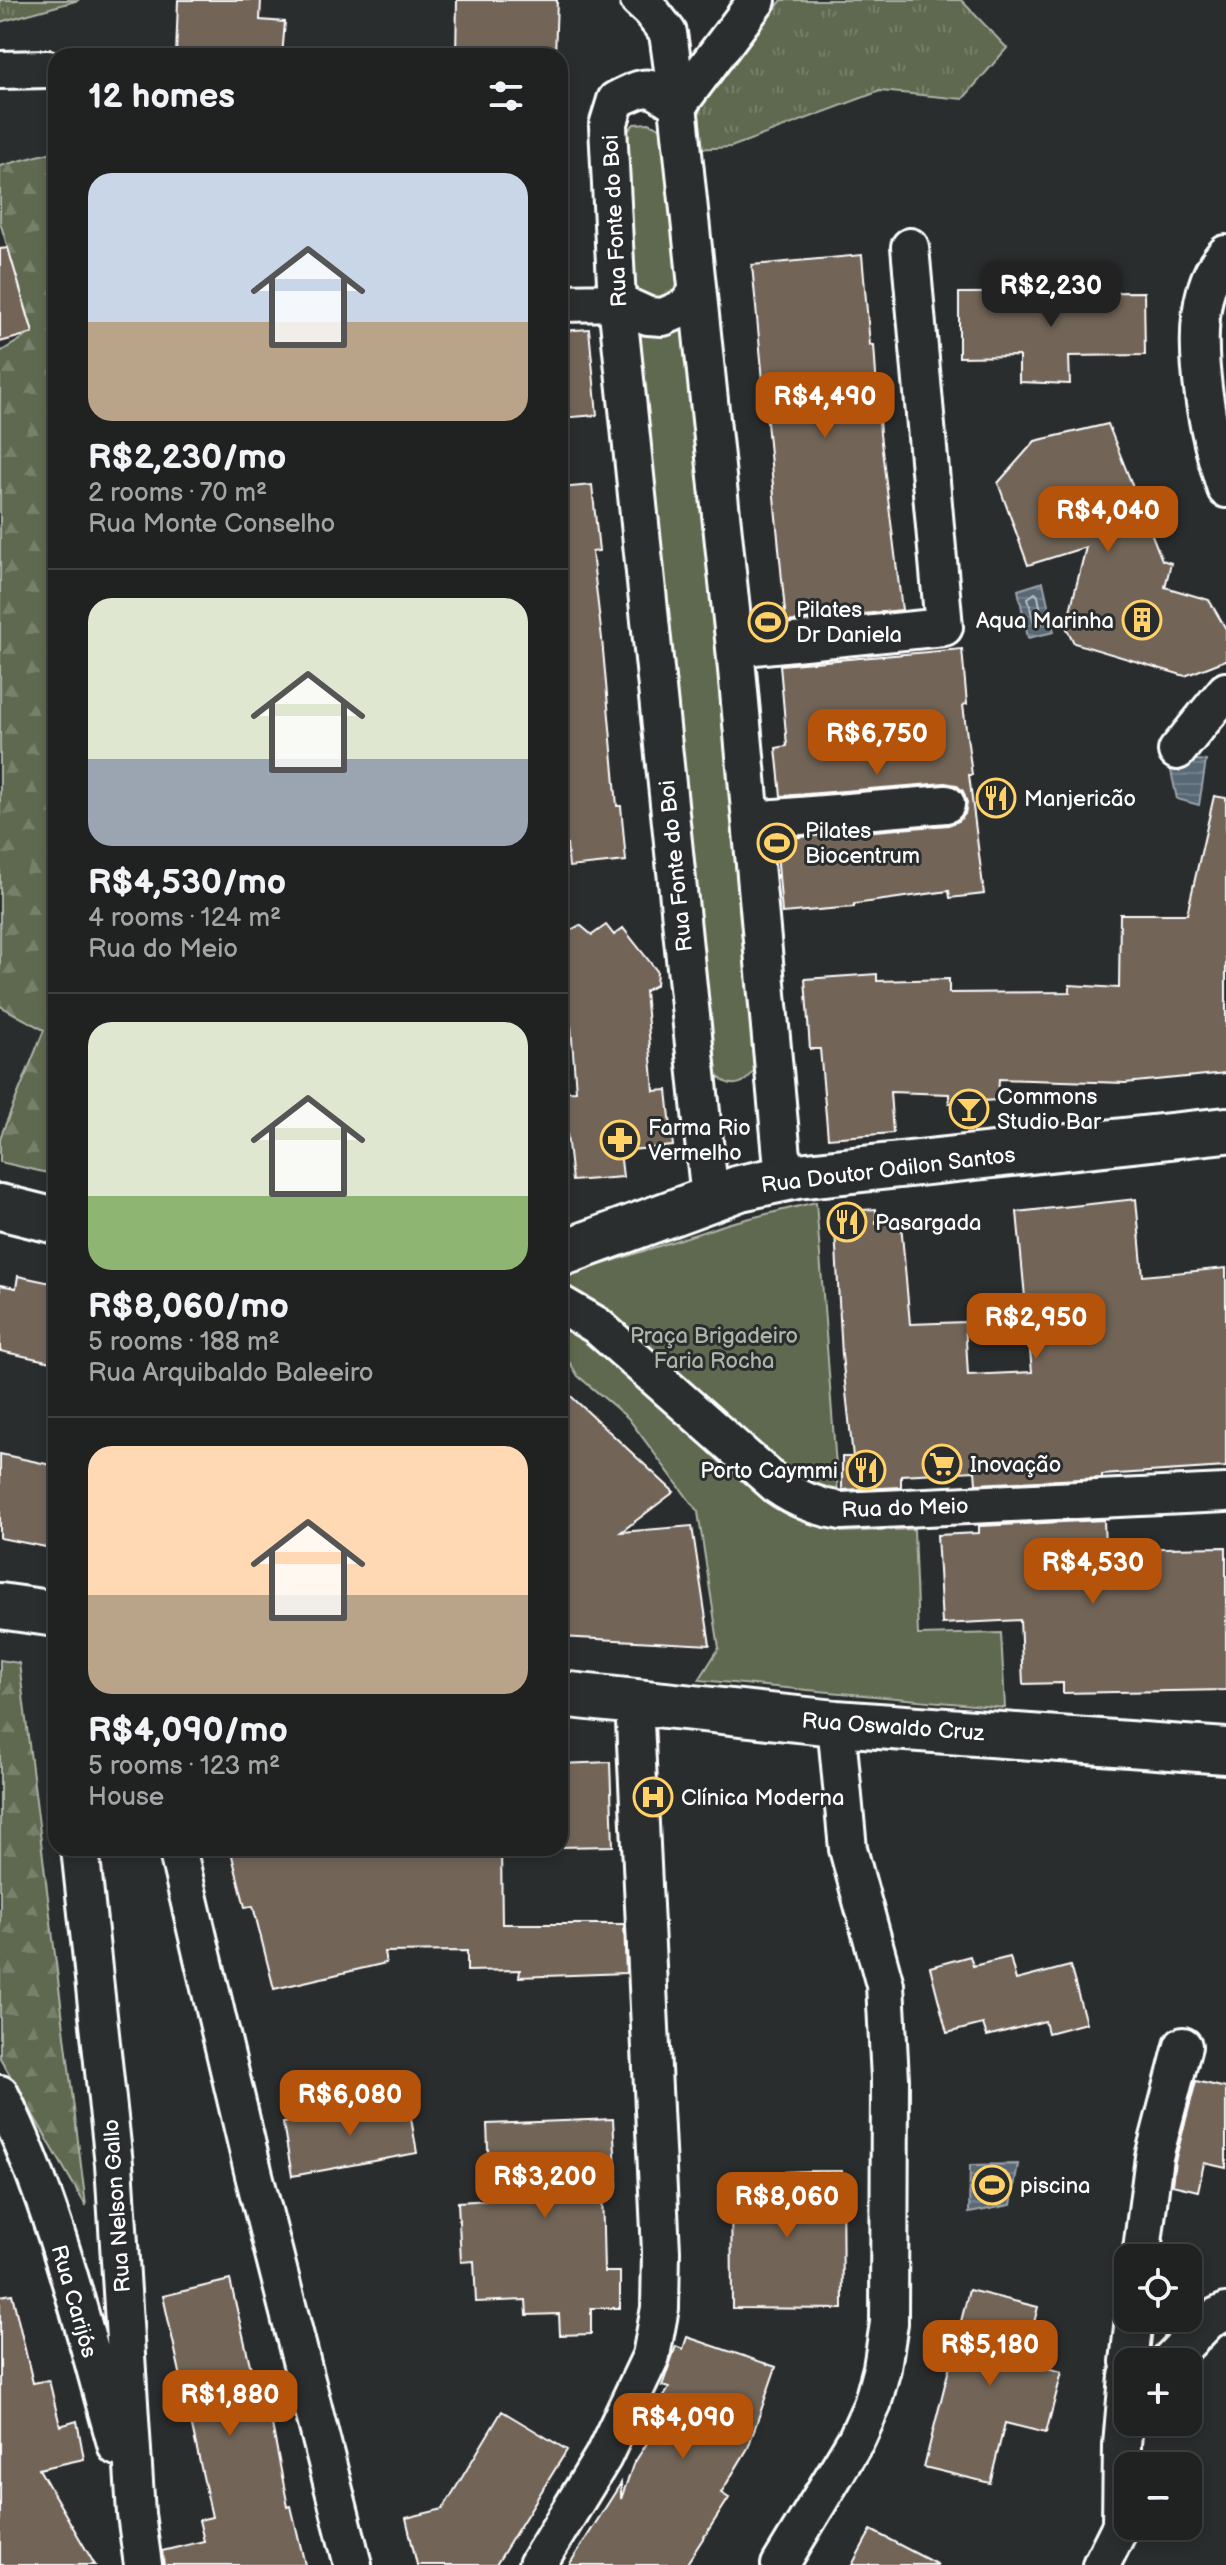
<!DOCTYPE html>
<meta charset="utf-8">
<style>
:root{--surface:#202222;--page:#2d2f2f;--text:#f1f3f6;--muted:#a2a4a5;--line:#3d3f40;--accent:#b45309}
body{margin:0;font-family:"Balsamiq Sans",sans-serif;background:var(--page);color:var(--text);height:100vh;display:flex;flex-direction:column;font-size:30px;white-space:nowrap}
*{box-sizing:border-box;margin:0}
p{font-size:26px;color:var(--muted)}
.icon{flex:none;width:44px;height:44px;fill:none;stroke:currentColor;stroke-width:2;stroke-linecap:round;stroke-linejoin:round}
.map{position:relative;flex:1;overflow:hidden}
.panel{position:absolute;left:48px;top:48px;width:520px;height:1808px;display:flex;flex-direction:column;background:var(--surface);border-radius:24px;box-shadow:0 4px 12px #0003,0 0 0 2px var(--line)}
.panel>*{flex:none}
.fabs{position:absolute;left:1114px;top:2244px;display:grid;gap:16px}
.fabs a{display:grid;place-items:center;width:88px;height:88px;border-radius:16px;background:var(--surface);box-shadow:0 4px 12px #0003,0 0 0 2px var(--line);font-size:40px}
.price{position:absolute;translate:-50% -68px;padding:0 18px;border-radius:16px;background:var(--accent);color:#fff;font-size:26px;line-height:52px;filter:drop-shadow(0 2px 4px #0008)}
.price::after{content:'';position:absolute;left:50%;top:48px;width:24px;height:18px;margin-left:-12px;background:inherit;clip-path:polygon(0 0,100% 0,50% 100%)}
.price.on{background:#222;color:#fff}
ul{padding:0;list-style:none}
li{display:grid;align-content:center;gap:16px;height:424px;padding:0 40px}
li+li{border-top:2px solid var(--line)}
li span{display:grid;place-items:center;height:248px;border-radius:24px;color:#555}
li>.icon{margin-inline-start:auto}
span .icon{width:144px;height:144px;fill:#fffc;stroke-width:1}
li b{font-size:34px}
h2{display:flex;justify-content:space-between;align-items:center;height:96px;padding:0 40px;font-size:34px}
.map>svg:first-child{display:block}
</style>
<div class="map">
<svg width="1226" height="2565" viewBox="0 0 1226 2565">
<defs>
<pattern id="grass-tufts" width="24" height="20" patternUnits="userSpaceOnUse" patternTransform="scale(2)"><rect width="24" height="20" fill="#5f6950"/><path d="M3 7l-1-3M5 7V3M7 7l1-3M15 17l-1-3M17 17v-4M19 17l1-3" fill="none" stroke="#77806a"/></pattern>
<pattern id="forest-firs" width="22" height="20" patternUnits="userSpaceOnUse" patternTransform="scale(2)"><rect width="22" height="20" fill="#5f6950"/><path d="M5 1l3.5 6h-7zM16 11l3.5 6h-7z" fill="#77806a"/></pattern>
<pattern id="water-rules" width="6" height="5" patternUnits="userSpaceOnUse" patternTransform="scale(2)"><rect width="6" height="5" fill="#586774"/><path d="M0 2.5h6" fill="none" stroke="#717e89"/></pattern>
</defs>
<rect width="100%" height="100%" fill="#2a2d2e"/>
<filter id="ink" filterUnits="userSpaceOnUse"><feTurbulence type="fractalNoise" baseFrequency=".0125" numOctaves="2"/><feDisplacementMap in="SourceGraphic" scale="16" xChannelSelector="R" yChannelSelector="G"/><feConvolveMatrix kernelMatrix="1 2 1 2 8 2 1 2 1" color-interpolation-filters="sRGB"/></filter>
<g filter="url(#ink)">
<path fill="url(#grass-tufts)" stroke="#afb4a8" stroke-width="2" d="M0 0H79L0 22Z
M782 0H961L1007 48 963 99 880 91 731 147 696 149 693 108Z"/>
<path fill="url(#forest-firs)" stroke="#afb4a8" stroke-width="2" d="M56 151V1175L0 1162V1138L44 1030 0 1006V352L33 332 0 222V166Z
M0 1660 19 1663 86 2206 0 2058Z"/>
<path fill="#5f6950" stroke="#afb4a8" stroke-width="2" d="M649 123 662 129 669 141 760 1057C749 1091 723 1094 708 1061L621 147 624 135 634 124Z
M816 1202 841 1532 914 1529 918 1635 1001 1633 1005 1708 699 1680 719 1648 698 1512 628 1418 578 1376 560 1347V1278L730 1223Z"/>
<path fill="url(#water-rules)" stroke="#9ba4ac" stroke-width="2" d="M1043 582 1054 632 1028 638 1018 590Z
M1168 757 1206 761 1199 805 1177 799Z
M1018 2164 1011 2205 969 2213 970 2165Z"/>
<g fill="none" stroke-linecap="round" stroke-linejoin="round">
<path stroke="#bcc2c7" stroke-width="2" d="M1035 593 1038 596 1043 622 1038 627 1034 624 1028 598Z
M1004 2172 1008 2176 1003 2197 979 2201V2174Z"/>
</g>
<path fill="#726558" stroke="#fff" stroke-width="2" d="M178 0H261L260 20 285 22 282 56H176Z
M457 0H557L555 56H456Z
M8 248 33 333 0 342V249Z
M862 255 870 345H874L880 434 902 610 786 622 752 265Z
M1144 292 1145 355 1069 356 1070 384 1019 382V356L959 357V293Z
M589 329 597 415 560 418V331Z
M1108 424 1162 560 1171 563 1165 587 1209 600 1226 629V660L1185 676 1074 643 1066 627 1086 547 1028 565 998 483 1035 441Z
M592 485 599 551 592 552 602 639 617 806H621L626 861 569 867 567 844H560V488Z
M962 649 967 704 963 705 972 775H969L984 894 950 898 949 891 854 904V907L782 913 776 839 948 825 959 821 965 814 967 803 963 791 956 785 945 783 781 796 776 748 787 746 780 665Z
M1214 796 1226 798V1073L1125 1083 999 1079 998 1100 949 1103V1094L890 1092 893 1133 828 1138 820 1049H810L805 979 877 974V981L949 979V993L1070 992V985L1119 988 1120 914H1187Z
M580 925 592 935 606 925 614 935 623 928 657 971 656 985 645 991 654 1091 667 1090 673 1146 620 1151 623 1177 572 1181 567 1134H560V1092L576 1091 571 1026 560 1025V936Z
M1136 1199 1143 1276 1226 1268V1467L1102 1475V1478L976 1484 975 1471 901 1475V1487L842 1490V1457H853L842 1355 834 1212 876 1209V1224L901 1223 910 1324 965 1322 968 1375 1032 1372 1017 1212Z
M18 1276 56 1284V1363L0 1351V1285L16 1288Z
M560 1386 674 1492 621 1532 692 1526 710 1645 560 1637Z
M0 1454 56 1466V1549L0 1538Z
M1104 1520 1105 1549 1226 1547V1690L1063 1693V1683L1023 1684 1020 1620 942 1624 937 1535 979 1533V1526Z
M610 1762 613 1846 560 1847V1764Z
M230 1848H501L502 1924H624L626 1973 519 1977 520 1970 467 1971V1951L384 1952 386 1963 274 1989 253 1906 245 1907Z
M970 1956 973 1966 1010 1957 1016 1980 1070 1966 1086 2023 1048 2033 1045 2021 987 2036 983 2024 947 2033 930 1967Z
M1196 2081 1226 2088V2168L1204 2163 1198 2191 1172 2185 1175 2161Z
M408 2101 417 2153 292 2176 283 2123Z
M613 2119 617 2187H602L604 2272H620V2308H591V2334L560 2335 559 2314 527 2315 526 2300 476 2302 474 2261 461 2262 458 2202 490 2200 487 2124Z
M808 2171H842L843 2309 732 2308 731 2174Z
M230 2280 256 2390 265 2388 288 2507 291 2506 305 2565H164L162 2551 204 2541 199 2520 212 2517 163 2296Z
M969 2290 1038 2307 1024 2362 1062 2372 1046 2433 1005 2423 990 2483 924 2467Z
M12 2294 33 2383 49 2380 60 2426 77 2421 84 2459 39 2469 95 2565H0V2296Z
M687 2337 776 2367 748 2448 721 2493 729 2498 686 2565H569L621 2483V2499L633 2465 649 2440 644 2436 649 2422 669 2388 662 2386 676 2346 683 2349Z
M502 2411 567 2450 496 2565H417L406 2518 443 2509Z
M871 2530 938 2565H852Z"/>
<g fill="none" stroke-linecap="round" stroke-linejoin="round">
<g stroke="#fff" stroke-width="42">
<path id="minor" d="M639 0 650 10 668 33 678 105
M0 70 48 69
M678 105 757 0
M1226 254C1178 302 1207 431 1226 489
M560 303 617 302 648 316 663 317 686 307 696 294
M735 648 944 627 910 247
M1177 751 1226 691
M751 820 946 804
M710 1199 617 302 608 126 616 100C648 84 649 84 678 105L735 648 784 1178
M560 1304 596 1325 778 1486C798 1500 817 1507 841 1511L1226 1493
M80 1848 114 2164 136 2514 143 2565
M177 1848 254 2175 353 2565
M0 2094C55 2204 83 2328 117 2447
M1141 2258 1154 2157 1183 2046
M1129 2362 1134 2318
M1168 2362 1209 2320 1226 2312
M537 2565 603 2457 651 2356 660 2308 661 2251 634 1702
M780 2565 857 2438 872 2405 882 2368 889 2323 890 2079 885 1985 848 1849 836 1723
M1101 2565 1121 2525 1122 2445 1128 2376"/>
</g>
<g stroke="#fff" stroke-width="50">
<path id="major" d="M0 1207 56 1221
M560 1254 740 1188 797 1176 1226 1130
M0 1606 56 1614
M560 1694 836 1723 1226 1751"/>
</g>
<use href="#minor" stroke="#2a2d2e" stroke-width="36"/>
<use href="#major" stroke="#2a2d2e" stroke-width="44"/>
</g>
</g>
<defs>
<g id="building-ring" transform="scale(2)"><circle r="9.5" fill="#2a2d2e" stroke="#ffd166" stroke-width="1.5"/><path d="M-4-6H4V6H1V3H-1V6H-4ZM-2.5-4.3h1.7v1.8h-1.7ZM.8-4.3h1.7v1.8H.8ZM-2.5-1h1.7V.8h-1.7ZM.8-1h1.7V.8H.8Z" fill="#ffd166"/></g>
<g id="stadium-ring" transform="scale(2)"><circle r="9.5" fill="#2a2d2e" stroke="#ffd166" stroke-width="1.5"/><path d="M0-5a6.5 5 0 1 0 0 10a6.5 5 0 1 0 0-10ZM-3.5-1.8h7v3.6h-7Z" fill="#ffd166"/></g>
<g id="restaurant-ring" transform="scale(2)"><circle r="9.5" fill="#2a2d2e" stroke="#ffd166" stroke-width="1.5"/><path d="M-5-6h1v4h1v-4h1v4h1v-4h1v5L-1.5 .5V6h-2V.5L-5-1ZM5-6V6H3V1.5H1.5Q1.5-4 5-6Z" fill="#ffd166"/></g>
<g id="bar-ring" transform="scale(2)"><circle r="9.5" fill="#2a2d2e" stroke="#ffd166" stroke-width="1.5"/><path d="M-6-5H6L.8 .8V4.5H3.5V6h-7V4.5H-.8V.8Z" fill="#ffd166"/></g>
<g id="pharmacy-ring" transform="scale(2)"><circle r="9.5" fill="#2a2d2e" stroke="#ffd166" stroke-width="1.5"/><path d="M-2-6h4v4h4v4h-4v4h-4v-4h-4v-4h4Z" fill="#ffd166"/></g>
<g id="supermarket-ring" transform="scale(2)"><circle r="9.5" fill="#2a2d2e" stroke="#ffd166" stroke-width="1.5"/><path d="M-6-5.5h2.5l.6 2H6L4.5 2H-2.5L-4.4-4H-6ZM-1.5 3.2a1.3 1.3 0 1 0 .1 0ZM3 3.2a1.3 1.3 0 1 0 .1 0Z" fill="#ffd166"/></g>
<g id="hospital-ring" transform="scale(2)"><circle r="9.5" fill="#2a2d2e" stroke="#ffd166" stroke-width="1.5"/><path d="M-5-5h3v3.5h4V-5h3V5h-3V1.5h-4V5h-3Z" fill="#ffd166"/></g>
</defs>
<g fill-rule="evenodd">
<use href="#building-ring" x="1142" y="620"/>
<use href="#stadium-ring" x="768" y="622"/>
<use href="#restaurant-ring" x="996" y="798"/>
<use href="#stadium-ring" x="777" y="843"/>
<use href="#bar-ring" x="969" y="1109"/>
<use href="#pharmacy-ring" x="620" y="1140"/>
<use href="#restaurant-ring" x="847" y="1222"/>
<use href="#supermarket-ring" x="942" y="1464"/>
<use href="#restaurant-ring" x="866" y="1470"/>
<use href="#hospital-ring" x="653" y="1797"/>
<use href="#stadium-ring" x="992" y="2185"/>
</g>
<g text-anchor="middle" stroke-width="6" stroke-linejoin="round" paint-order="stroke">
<g font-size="22" fill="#fff" stroke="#2a2d2e">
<text transform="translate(614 221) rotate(-93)" y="8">Rua Fonte do Boi</text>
<text transform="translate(675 866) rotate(-96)" y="8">Rua Fonte do Boi</text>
<text transform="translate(888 1169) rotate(-7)" y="8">Rua Doutor Odilon Santos</text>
<text transform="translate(905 1507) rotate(-2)" y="8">Rua do Meio</text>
<text transform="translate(893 1726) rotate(4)" y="8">Rua Oswaldo Cruz</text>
<text transform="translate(116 2206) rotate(-94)" y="8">Rua Nelson Gallo</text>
<text transform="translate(75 2301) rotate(74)" y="8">Rua Carijós</text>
</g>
<g font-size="22" fill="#fff" stroke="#2a2d2e" text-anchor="start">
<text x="796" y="617">Pilates<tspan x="796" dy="25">Dr Daniela</tspan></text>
<text x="1114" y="628" text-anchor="end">Aqua Marinha</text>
<text x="1024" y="806">Manjericão</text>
<text x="805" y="838">Pilates<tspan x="805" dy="25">Biocentrum</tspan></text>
<text x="997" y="1104">Commons<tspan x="997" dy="25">Studio Bar</tspan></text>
<text x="648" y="1135">Farma Rio<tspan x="648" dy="25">Vermelho</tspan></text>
<text x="875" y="1230">Pasargada</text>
<text x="970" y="1472">Inovação</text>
<text x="838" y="1478" text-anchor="end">Porto Caymmi</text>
<text x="681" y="1805">Clínica Moderna</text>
<text x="1020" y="2193">piscina</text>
</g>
<g font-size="22" fill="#afb4a8" stroke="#2a2d2e">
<text x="714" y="1343">Praça Brigadeiro<tspan x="714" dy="25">Faria Rocha</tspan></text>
</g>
</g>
</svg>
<div class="fabs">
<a><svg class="icon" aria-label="locate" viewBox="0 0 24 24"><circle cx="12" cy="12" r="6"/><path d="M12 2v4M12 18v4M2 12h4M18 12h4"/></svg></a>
<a>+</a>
<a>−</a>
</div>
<b class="price on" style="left:1051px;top:329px">R$2,230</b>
<b class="price" style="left:825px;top:440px">R$4,490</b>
<b class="price" style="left:1108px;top:554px">R$4,040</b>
<b class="price" style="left:877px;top:777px">R$6,750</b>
<b class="price" style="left:1036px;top:1361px">R$2,950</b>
<b class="price" style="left:1093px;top:1606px">R$4,530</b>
<b class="price" style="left:350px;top:2138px">R$6,080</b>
<b class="price" style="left:545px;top:2220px">R$3,200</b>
<b class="price" style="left:787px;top:2240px">R$8,060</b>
<b class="price" style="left:990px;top:2388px">R$5,180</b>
<b class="price" style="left:230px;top:2438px">R$1,880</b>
<b class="price" style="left:683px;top:2461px">R$4,090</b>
<section class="panel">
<h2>12 homes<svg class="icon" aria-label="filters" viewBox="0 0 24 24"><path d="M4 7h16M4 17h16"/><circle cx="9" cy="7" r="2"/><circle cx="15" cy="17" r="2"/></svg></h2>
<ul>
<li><span style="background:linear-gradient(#c9d6e8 60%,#b9a48a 0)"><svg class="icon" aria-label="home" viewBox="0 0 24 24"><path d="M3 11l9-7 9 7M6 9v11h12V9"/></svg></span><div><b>R$2,230/mo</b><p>2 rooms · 70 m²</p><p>Rua Monte Conselho</p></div></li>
<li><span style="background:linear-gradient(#dfe7d0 65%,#9aa5b1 0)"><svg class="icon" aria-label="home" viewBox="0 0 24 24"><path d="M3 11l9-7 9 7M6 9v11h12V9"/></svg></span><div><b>R$4,530/mo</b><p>4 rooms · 124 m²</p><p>Rua do Meio</p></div></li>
<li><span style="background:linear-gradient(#dfe7d0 70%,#8fb573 0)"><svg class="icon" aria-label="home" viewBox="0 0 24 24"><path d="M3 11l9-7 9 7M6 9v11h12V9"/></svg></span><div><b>R$8,060/mo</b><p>5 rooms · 188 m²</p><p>Rua Arquibaldo Baleeiro</p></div></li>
<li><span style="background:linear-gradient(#ffd9b3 60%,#b9a48a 0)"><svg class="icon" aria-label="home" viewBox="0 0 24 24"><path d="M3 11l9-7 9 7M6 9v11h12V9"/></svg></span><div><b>R$4,090/mo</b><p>5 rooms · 123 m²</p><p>House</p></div></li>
</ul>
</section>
</div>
